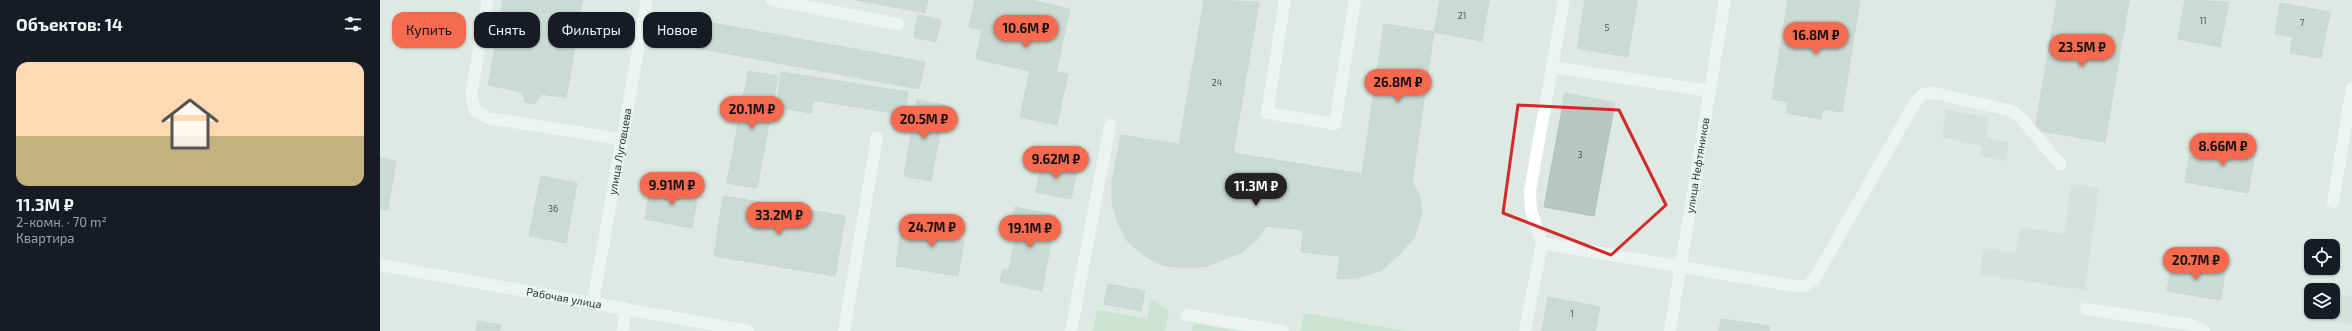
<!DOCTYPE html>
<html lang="ru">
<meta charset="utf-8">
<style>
:root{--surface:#171b24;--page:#242831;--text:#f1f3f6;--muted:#9ea1a6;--line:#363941;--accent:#f66b50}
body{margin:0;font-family:"Exo 2",sans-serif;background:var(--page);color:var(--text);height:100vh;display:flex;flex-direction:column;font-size:15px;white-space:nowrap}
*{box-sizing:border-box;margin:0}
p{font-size:13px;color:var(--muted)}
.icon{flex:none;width:22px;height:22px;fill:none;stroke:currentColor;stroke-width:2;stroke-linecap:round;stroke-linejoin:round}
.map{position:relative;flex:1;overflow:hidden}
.panel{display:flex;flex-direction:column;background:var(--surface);width:380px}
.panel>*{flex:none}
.guide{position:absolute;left:12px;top:12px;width:380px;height:36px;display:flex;gap:8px}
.tools{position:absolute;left:1924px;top:239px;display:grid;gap:8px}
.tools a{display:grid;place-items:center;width:36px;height:36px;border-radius:8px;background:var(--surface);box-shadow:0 1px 3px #0004;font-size:20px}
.price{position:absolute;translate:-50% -34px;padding:0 9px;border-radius:14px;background:var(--accent);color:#111;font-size:13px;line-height:26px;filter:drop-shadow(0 1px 2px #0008)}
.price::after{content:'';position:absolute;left:50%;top:24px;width:12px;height:9px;margin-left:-6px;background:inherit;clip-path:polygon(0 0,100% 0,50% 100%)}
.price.active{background:#222;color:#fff}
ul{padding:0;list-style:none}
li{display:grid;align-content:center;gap:8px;height:212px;padding:0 16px}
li+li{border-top:1px solid var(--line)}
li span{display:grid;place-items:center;height:124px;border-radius:12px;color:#555}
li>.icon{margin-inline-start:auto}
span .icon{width:72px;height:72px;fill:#fffc;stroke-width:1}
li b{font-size:17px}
h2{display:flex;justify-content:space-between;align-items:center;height:48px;padding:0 16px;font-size:17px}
.tag{padding:0 14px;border-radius:12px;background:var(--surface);box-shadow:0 1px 3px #0004;font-size:14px;line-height:36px}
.tag.active{background:var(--accent);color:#111}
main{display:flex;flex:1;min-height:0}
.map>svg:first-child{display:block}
</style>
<main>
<section class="panel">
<h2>Объектов: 14<svg class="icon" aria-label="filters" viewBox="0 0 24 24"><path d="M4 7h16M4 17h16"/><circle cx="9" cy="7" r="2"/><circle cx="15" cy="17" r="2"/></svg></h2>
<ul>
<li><span style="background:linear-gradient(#ffd9b3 60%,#c2b280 0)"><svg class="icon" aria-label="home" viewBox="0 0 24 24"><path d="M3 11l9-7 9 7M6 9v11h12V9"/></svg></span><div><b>11.3M ₽</b><p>2-комн. · 70 m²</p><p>Квартира</p></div></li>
</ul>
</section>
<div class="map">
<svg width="1972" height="331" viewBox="0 0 1972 331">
<rect width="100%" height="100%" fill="#ddeae3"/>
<path fill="#ccdad2" d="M1567 110 1609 118 1606 137 1629 142 1625 161 1600 156 1602 146 1561 137Z
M1691 184 1719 188 1705 290 1600 274 1603 248 1636 253 1640 227 1684 234Z
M1953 293 1972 296V324L1949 320 1950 312H1953Z"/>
<path fill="#b5dcbd" d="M771 298 789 311 785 331H713L717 310 767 319Z
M924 313 1026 331H921Z
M814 323 858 331H812Z"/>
<path fill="#b6c7bf" stroke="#b0c3ba" d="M123 0H178L162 94 155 104 145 102 142 92 108 85Z
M178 0H203L186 98 162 94Z
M476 0H548L545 13Z
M595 0H650L690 9 676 72 688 74 677 125 640 117 650 71 596 59 602 30 589 27Z
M824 0 879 2 853 154 799 145Z
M1060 0H1109L1102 41 1054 32Z
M1205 0H1257L1248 57 1197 48Z
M1408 0H1480L1462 112 1443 109 1441 119 1406 113 1408 102 1392 99Z
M1677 0H1749L1725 142 1655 130Z
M1805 0 1849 2 1840 47 1798 39Z
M1900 3 1950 12 1941 58 1910 53 1913 37 1895 34Z
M538 15 561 20 556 42 534 37Z
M322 21 545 62 539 89 317 48Z
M1004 24 1054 32 1032 182 982 175Z
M368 71 398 76 377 188 347 183Z
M401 72 528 92 523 123 512 121 513 113 433 100 431 113 396 107Z
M1185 93 1235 103 1214 216 1164 207Z
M537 100 565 105 551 181 524 176Z
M741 135 1032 182 1039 194 1042 213 1035 236 1020 254 1000 271 977 278 957 279 960 256 921 252 923 230 886 226 877 240 860 253 845 259 827 266 805 268 782 265 765 256 748 242 738 223 732 202V182Z
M1828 139 1876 148 1868 193 1805 182 1809 157 1824 160Z
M0 158 16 161 8 210 0 209Z
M662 162 697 169 691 199 656 192Z
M161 176 197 183 186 243 149 236Z
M271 185 318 193 312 228 265 219Z
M343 196 465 216 455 276 334 256Z
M635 207 676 215 662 291 620 282 623 269 629 270 637 227 632 226Z
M545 216 576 220 573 238 584 240 578 276 516 266 521 231 542 234Z
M1792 261 1845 270 1841 300 1787 291Z
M728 284 765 291 761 311 724 304Z
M1168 297 1220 307 1215 331H1162Z
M1341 319 1390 326 1389 331H1339Z
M98 321 121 325 120 331H96Z"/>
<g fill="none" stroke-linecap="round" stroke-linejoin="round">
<g stroke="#fff" stroke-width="12">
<path d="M108 0 91 95 95 110 107 118 241 139"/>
<path d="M392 0 518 24"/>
<path d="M905 0 887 113 955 124 975 0"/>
<path d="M1172 67 1330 91"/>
<path d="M1953 202 1972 88"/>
<path d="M1162 243 1151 211 1150 191 1184 0"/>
<path id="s1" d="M0 265 368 331"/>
<path id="s2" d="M213 302 267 0"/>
<path d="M1706 309 1813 325 1824 331"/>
<path d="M807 315 903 331"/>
<path d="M243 331 245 308"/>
<path d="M464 331 497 138"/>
<path d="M691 331 730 125"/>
<path d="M1145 331 1162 243 1413 286H1426L1435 278 1536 101 1544 94 1554 93 1632 111 1641 118 1680 164"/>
<path id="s3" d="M1290 331 1345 0"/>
</g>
</g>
<path d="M0 0H1972V331H0ZM1138 105 1239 110 1286 205 1231 255 1123 213Z" fill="#ddeae3" fill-opacity=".55" fill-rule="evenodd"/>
<path fill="none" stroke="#d62828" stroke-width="3" stroke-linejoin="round" d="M1138 105 1239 110 1286 205 1231 255 1123 213Z"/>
<g text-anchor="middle" stroke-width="4" stroke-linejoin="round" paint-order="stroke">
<g font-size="9" fill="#455d54">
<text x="1082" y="19">21</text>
<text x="1823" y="24">11</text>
<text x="1922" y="26">7</text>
<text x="1227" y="31">5</text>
<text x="837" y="86">24</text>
<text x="1200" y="158">3</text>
<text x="173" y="212">36</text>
<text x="1192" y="317">1</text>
</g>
<g font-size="11" fill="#1f3a30" stroke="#eef7f1">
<text dy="4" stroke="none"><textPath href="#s2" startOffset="153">улица Луговцева</textPath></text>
<text dy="4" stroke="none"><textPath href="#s3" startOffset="168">улица Нефтяников</textPath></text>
<text dy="4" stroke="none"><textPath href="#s1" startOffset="187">Рабочая улица</textPath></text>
</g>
</g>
</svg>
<div class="tools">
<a><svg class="icon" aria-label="locate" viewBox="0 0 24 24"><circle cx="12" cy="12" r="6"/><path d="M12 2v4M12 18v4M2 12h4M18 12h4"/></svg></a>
<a><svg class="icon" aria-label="layers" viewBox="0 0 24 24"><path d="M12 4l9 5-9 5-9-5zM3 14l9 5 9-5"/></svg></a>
</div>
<b class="price" style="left:646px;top:49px">10.6M ₽</b>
<b class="price" style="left:1436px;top:56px">16.8M ₽</b>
<b class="price" style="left:1702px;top:68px">23.5M ₽</b>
<b class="price" style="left:1018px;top:103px">26.8M ₽</b>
<b class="price" style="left:372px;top:130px">20.1M ₽</b>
<b class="price" style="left:544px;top:140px">20.5M ₽</b>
<b class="price" style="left:1843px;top:167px">8.66M ₽</b>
<b class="price" style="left:676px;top:180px">9.62M ₽</b>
<b class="price" style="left:292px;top:206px">9.91M ₽</b>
<b class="price active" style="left:876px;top:207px">11.3M ₽</b>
<b class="price" style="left:399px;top:236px">33.2M ₽</b>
<b class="price" style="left:552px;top:248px">24.7M ₽</b>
<b class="price" style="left:650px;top:249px">19.1M ₽</b>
<b class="price" style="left:1816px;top:281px">20.7M ₽</b>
<div class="guide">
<a class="tag active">Купить</a>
<a class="tag">Снять</a>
<a class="tag">Фильтры</a>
<a class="tag">Новое</a>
</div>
</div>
</main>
